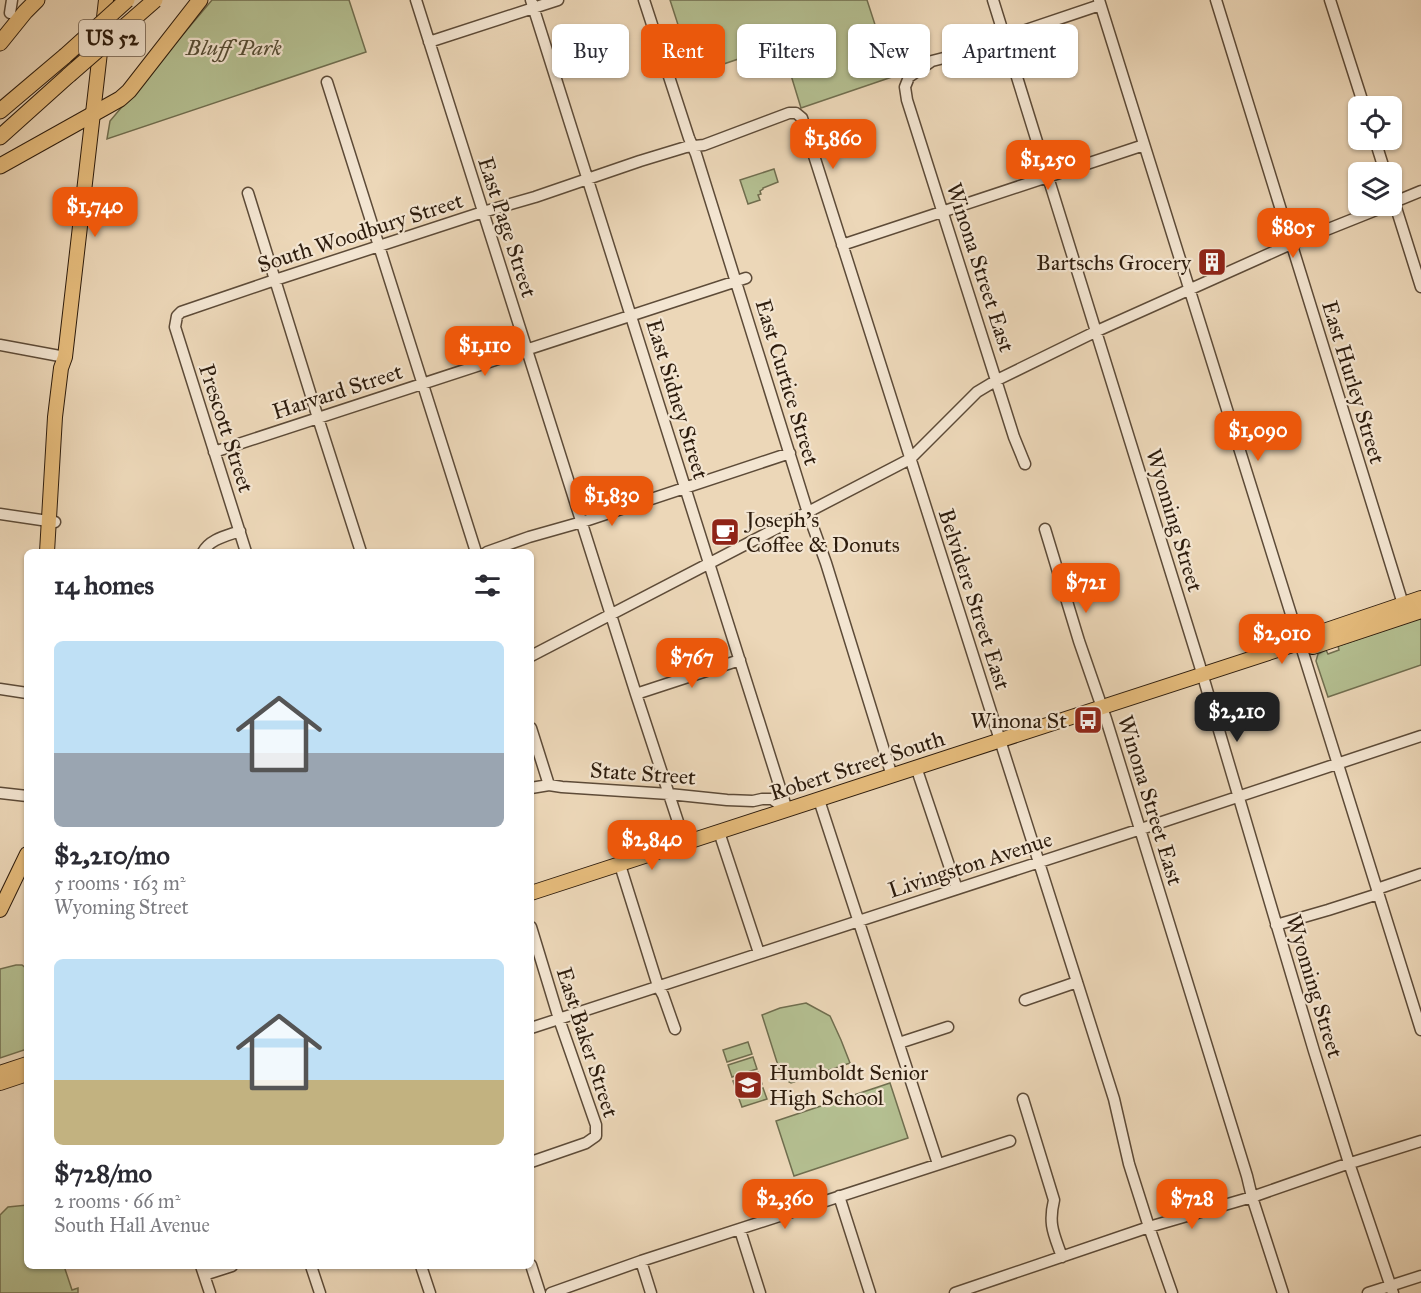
<!DOCTYPE html>
<meta charset="utf-8">
<style>
:root{--surface:#fff;--page:#f2f2f3;--text:#2b2b33;--muted:#7c7c81;--accent:#ea580c}
body{margin:0;font-family:"IM FELL Great Primer",serif;background:var(--page);color:var(--text);height:100vh;display:flex;flex-direction:column;font-size:22px;white-space:nowrap}
*{box-sizing:border-box;margin:0}
p{font-size:20px;color:var(--muted)}
.icon{flex:none;width:33px;height:33px;fill:none;stroke:currentColor;stroke-width:2;stroke-linecap:round;stroke-linejoin:round}
.map{position:relative;flex:1;overflow:hidden}
.drawer{position:absolute;left:24px;top:549px;width:510px;height:720px;display:flex;flex-direction:column;background:var(--surface);border-radius:9px;box-shadow:0 2px 4px #0004}
.drawer>*{flex:none}
.banner{position:absolute;left:552px;top:24px;width:570px;height:54px;display:flex;gap:12px}
.controls{position:absolute;left:1348px;top:96px;display:grid;gap:12px}
.controls a{display:grid;place-items:center;width:54px;height:54px;border-radius:9px;background:var(--surface);box-shadow:0 2px 4px #0004;font-size:30px}
.price{position:absolute;translate:-50% -51px;padding:0 14px;border-radius:12px;background:var(--accent);color:#fff;font-size:20px;line-height:39px;filter:drop-shadow(0 2px 3px #0008)}
.price::after{content:'';position:absolute;left:50%;top:36px;width:18px;height:14px;margin-left:-9px;background:inherit;clip-path:polygon(0 0,100% 0,50% 100%)}
.price.on{background:#222;color:#fff}
ul{padding:0;list-style:none}
li{display:grid;align-content:center;gap:12px;height:318px;padding:0 30px}
li span{display:grid;place-items:center;height:186px;border-radius:9px;color:#555}
li>.icon{margin-inline-start:auto}
span .icon{width:108px;height:108px;fill:#fffc;stroke-width:1}
li b{font-size:26px}
h2{display:flex;justify-content:space-between;align-items:center;height:72px;padding:0 30px;font-size:26px}
.chip{padding:0 21px;border-radius:9px;background:var(--surface);box-shadow:0 2px 4px #0004;font-size:21px;line-height:54px}
.chip.on{background:var(--accent);color:#fff}
.map>svg:first-child{display:block}
</style>
<div class="map">
<svg width="1421" height="1293" viewBox="0 0 1421 1293">
<rect width="100%" height="100%" fill="#ecd7b8"/>
<filter id="stains"><feTurbulence type="fractalNoise" baseFrequency=".00333" numOctaves="4"/><feColorMatrix values="0 0 0 0 .2 0 0 0 0 .09 0 0 0 0 .02 0 0 0 .5 -.17"/></filter>
<radialGradient id="worn" r=".72"><stop offset=".6" stop-color="#630" stop-opacity="0"/><stop offset="1" stop-color="#630" stop-opacity=".3"/></radialGradient>
<path fill="#b4bf91" stroke="#706e4f" stroke-width="1.5" d="M212 0H349L366 52 107 139 110 121Z
M670 0H867L892 77 801 108 783 49 777 46 694 74Z
M834 123 838 125 843 142 842 144 834 146 832 143H829L825 132 828 125Z
M774 169 778 182 763 188V189L760 191 761 194 758 195 760 200 748 204 740 180Z
M1421 618V665L1328 697 1316 661 1318 654 1326 650 1328 654 1339 650 1338 646Z
M16 965H22L27 969V1049L0 1058V969Z
M806 1003 830 1016 841 1040 850 1063 791 1083 782 1078 762 1015 780 1008Z
M748 1042 752 1054 727 1062 723 1050Z
M753 1057 757 1069 732 1077 728 1065Z
M758 1072 762 1084 737 1092 733 1081Z
M890 1083 908 1138 794 1176 776 1121Z
M763 1088 767 1099 742 1107 738 1096Z
M27 1205V1266H64L72 1290 78 1288V1293H0V1215L8 1207Z"/>
<g fill="none" stroke-linecap="round" stroke-linejoin="round">
<g stroke="#5d4b38" stroke-width="13">
<path id="minor" d="M416 0 636 694 685 843
M531 0 787 810
M644 0 689 138 696 154 808 513 826 563 892 776
M993 0 1199 663 1314 1051 1349 1163 1393 1293
M1099 0 1421 1030
M1216 0 1403 604
M1330 0 1364 106
M10 13 12 0
M429 42 558 0
M327 82 476 552
M1375 140 1385 172
M248 193 318 418 361 552
M1392 195 1421 287
M1392 203 1421 191
M842 245 1144 145
M0 345 65 357
M214 452 746 278
M1025 464 1014 437 907 100 905 87 909 77 932 61 971 51 1005 37 1100 5
M0 514 55 522
M1045 529 1079 641 1106 719 1247 1176 1252 1197 1283 1293
M203 552C210 539 226 536 240 531
M246 552 175 327 177 316 181 312 269 282 483 212 535 197 640 161 686 147 704 145 789 113H796L802 118 1077 982 1114 1099 1129 1164 1149 1227 1172 1293
M487 552 529 537 582 522 790 453
M531 656 910 459 977 392 997 380 1097 331 1291 244 1386 206
M0 689 27 693
M636 694 740 660
M531 728 549 785
M916 767 957 889
M531 788 549 785 562 787 669 794 727 800 753 801 762 799H772L787 810
M0 793 27 796
M819 800 938 1164
M719 832 759 953
M620 865 658 986 663 995 675 1029
M1377 889 1421 874
M1276 925 1328 910 1378 894
M531 927 559 1019 596 1125V1136L586 1143 531 1162
M1025 1000 1077 982
M531 1028 1147 827 1421 736
M899 1043 948 1027
M1023 1099 1054 1200C1048 1225 1054 1234 1062 1257
M839 1196 870 1293
M740 1230 760 1293
M641 1261 651 1293
M531 1265 540 1293
M201 1266 210 1293
M311 1266 320 1293
M421 1266 430 1293
M204 1275 232 1266
M551 1293 641 1261 1010 1141
M955 1293 1149 1227 1252 1197 1341 1166 1421 1141
M1368 1293 1421 1276"/>
</g>
<g stroke="#2d1c0d" stroke-width="16">
<path id="major" d="M47 552 55 417 61 368 65 357 106 0
M1299 643 1313 647 1421 611
M531 893 1299 643 1309 636 1421 598
M0 910 27 854
M0 1073 27 1064
M0 1083 27 1074"/>
</g>
<g stroke="#2d1c0d" stroke-width="17">
<path id="highway" d="M0 43 25 12 37 0
M0 111 65 56
M0 137 69 75
M0 166 120 99 129 91 200 0"/>
</g>
<use href="#minor" stroke="#f3e5d1" stroke-width="10"/>
<use href="#major" stroke="#e6bc7c" stroke-width="14"/>
<use href="#highway" stroke="#e6bc7c" stroke-width="15"/>
<g stroke="#2d1c0d" stroke-width="17" stroke-linecap="butt">
<path id="highway-bridge" d="M65 56 127 0
M69 75 155 0"/>
</g>
<use href="#highway-bridge" stroke="#e6bc7c" stroke-width="15"/>
</g>
<defs>
<g id="building-square" transform="scale(1.5)"><rect x="-9" y="-9" width="18" height="18" rx="4" fill="#8f2418" stroke="#f3e5d1"/><path d="M-4-6H4V6H1V3H-1V6H-4ZM-2.5-4.3h1.7v1.8h-1.7ZM.8-4.3h1.7v1.8H.8ZM-2.5-1h1.7V.8h-1.7ZM.8-1h1.7V.8H.8Z" fill="#fff"/></g>
<g id="cafe-square" transform="scale(1.5)"><rect x="-9" y="-9" width="18" height="18" rx="4" fill="#8f2418" stroke="#f3e5d1"/><path d="M-5.5-4.5H6V0H3Q3 3.5 0 3.5H-2.5Q-5.5 3.5-5.5 0ZM3-3.2v2h1.7v-2ZM-6 4.5H4V6H-6Z" fill="#fff"/></g>
<g id="bus-square" transform="scale(1.5)"><rect x="-9" y="-9" width="18" height="18" rx="4" fill="#8f2418" stroke="#f3e5d1"/><path d="M-5-6H5V4H4V6H2V4H-2V6H-4V4H-5ZM-3.5-4V0h7V-4ZM-3.5 1.2v1.5H-2V1.2ZM2 1.2v1.5H3.5V1.2Z" fill="#fff"/></g>
<g id="school-square" transform="scale(1.5)"><rect x="-9" y="-9" width="18" height="18" rx="4" fill="#8f2418" stroke="#f3e5d1"/><path d="M0-5L7-2L0 1L-7-2ZM-4 1L0 2.5L4 1V4Q0 6-4 4Z" fill="#fff"/></g>
</defs>
<g fill-rule="evenodd">
<use href="#building-square" x="1212" y="262"/>
<use href="#cafe-square" x="725" y="532"/>
<use href="#bus-square" x="1088" y="720"/>
<use href="#school-square" x="748" y="1085"/>
</g>
<g text-anchor="middle" stroke-width="4.5" stroke-linejoin="round" paint-order="stroke">
<rect fill="#f3e5d1" stroke="#685848" stroke-width="1.5" x="79" y="20" width="66" height="36" rx="4.5"/>
<g font-size="21" font-weight="bold" fill="#2d1c0d">
<text x="112" y="45">US 52</text>
</g>
<g font-size="22" font-style="italic" fill="#564d35" stroke="#f3e5d1">
<text x="234" y="55">Bluff Park</text>
</g>
<g font-size="22" fill="#2d1c0d" stroke="#f3e5d1">
<text transform="translate(508 227) rotate(72)" y="8">East Page Street</text>
<text transform="translate(360 232) rotate(-18)" y="8">South Woodbury Street</text>
<text transform="translate(981 267) rotate(72)" y="8">Winona Street East</text>
<text transform="translate(788 382) rotate(73)" y="8">East Curtice Street</text>
<text transform="translate(1354 382) rotate(73)" y="8">East Hurley Street</text>
<text transform="translate(337 391) rotate(-18)" y="8">Harvard Street</text>
<text transform="translate(678 399) rotate(73)" y="8">East Sidney Street</text>
<text transform="translate(227 428) rotate(72)" y="8">Prescott Street</text>
<text transform="translate(1175 520) rotate(73)" y="8">Wyoming Street</text>
<text transform="translate(975 599) rotate(72)" y="8">Belvidere Street East</text>
<text transform="translate(857 765) rotate(-18)" y="8">Robert Street South</text>
<text transform="translate(643 773) rotate(4)" y="8">State Street</text>
<text transform="translate(1151 800) rotate(73)" y="8">Winona Street East</text>
<text transform="translate(970 864) rotate(-18)" y="8">Livingston Avenue</text>
<text transform="translate(1315 986) rotate(73)" y="8">Wyoming Street</text>
<text transform="translate(588 1042) rotate(72)" y="8">East Baker Street</text>
</g>
<g font-size="22" fill="#2d1c0d" stroke="#f3e5d1" text-anchor="end">
<text x="1191" y="270">Bartschs Grocery</text>
<text x="746" y="527" text-anchor="start">Joseph's<tspan x="746" dy="25">Coffee &amp; Donuts</tspan></text>
<text x="1067" y="728">Winona St</text>
<text x="769" y="1080" text-anchor="start">Humboldt Senior<tspan x="769" dy="25">High School</tspan></text>
</g>
</g>
<rect width="100%" height="100%" filter="url(#stains)"/>
<rect width="100%" height="100%" fill="url(#worn)"/>
</svg>
<div class="controls">
<a><svg class="icon" aria-label="locate" viewBox="0 0 24 24"><circle cx="12" cy="12" r="6"/><path d="M12 2v4M12 18v4M2 12h4M18 12h4"/></svg></a>
<a><svg class="icon" aria-label="layers" viewBox="0 0 24 24"><path d="M12 4l9 5-9 5-9-5zM3 14l9 5 9-5"/></svg></a>
</div>
<b class="price" style="left:833px;top:170px">$1,860</b>
<b class="price" style="left:1048px;top:191px">$1,250</b>
<b class="price" style="left:95px;top:238px">$1,740</b>
<b class="price" style="left:1293px;top:259px">$805</b>
<b class="price" style="left:485px;top:377px">$1,110</b>
<b class="price" style="left:1258px;top:462px">$1,090</b>
<b class="price" style="left:612px;top:527px">$1,830</b>
<b class="price" style="left:1086px;top:614px">$721</b>
<b class="price" style="left:1282px;top:665px">$2,010</b>
<b class="price" style="left:692px;top:689px">$767</b>
<b class="price on" style="left:1237px;top:743px">$2,210</b>
<b class="price" style="left:652px;top:871px">$2,840</b>
<b class="price" style="left:785px;top:1230px">$2,360</b>
<b class="price" style="left:1192px;top:1230px">$728</b>
<div class="banner">
<a class="chip">Buy</a>
<a class="chip on">Rent</a>
<a class="chip">Filters</a>
<a class="chip">New</a>
<a class="chip">Apartment</a>
</div>
<section class="drawer">
<h2>14 homes<svg class="icon" aria-label="filters" viewBox="0 0 24 24"><path d="M4 7h16M4 17h16"/><circle cx="9" cy="7" r="2"/><circle cx="15" cy="17" r="2"/></svg></h2>
<ul>
<li><span style="background:linear-gradient(#bfe0f5 60%,#9aa5b1 0)"><svg class="icon" aria-label="home" viewBox="0 0 24 24"><path d="M3 11l9-7 9 7M6 9v11h12V9"/></svg></span><div><b>$2,210/mo</b><p>5 rooms · 163 m²</p><p>Wyoming Street</p></div></li>
<li><span style="background:linear-gradient(#bfe0f5 65%,#c2b280 0)"><svg class="icon" aria-label="home" viewBox="0 0 24 24"><path d="M3 11l9-7 9 7M6 9v11h12V9"/></svg></span><div><b>$728/mo</b><p>2 rooms · 66 m²</p><p>South Hall Avenue</p></div></li>
</ul>
</section>
</div>
